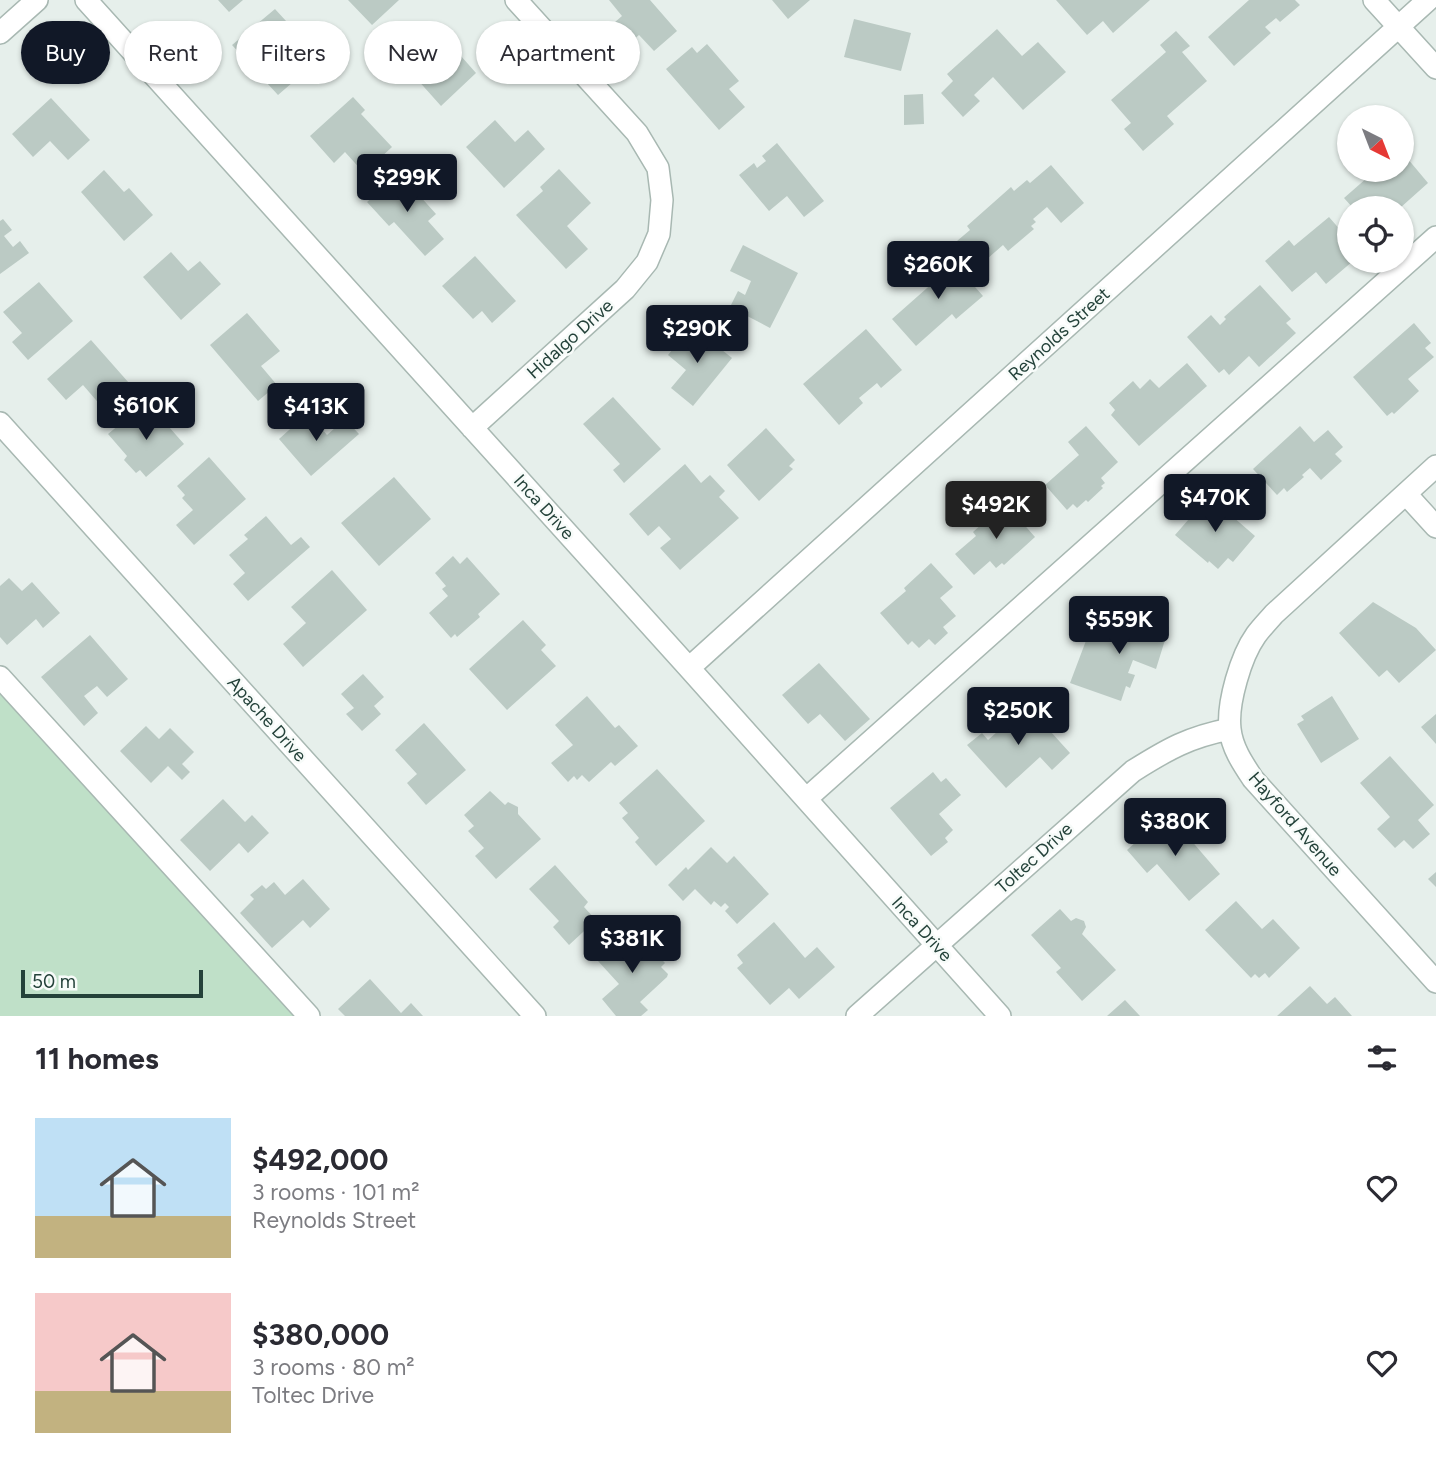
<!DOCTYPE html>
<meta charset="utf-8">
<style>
:root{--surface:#fff;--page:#f2f2f3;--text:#2b2b33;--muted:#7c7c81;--accent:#111827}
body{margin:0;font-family:Figtree,sans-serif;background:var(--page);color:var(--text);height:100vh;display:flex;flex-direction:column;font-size:26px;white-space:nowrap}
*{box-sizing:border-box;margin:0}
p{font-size:23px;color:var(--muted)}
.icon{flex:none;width:38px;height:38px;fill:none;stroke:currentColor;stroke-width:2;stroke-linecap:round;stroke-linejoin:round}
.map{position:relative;height:1016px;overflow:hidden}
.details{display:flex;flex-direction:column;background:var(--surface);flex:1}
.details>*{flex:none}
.banner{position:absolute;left:21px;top:21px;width:700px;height:63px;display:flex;gap:14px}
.needle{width:46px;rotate:138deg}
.tools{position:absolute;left:1337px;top:105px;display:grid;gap:14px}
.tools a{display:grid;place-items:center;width:77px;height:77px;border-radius:50%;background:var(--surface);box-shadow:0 2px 5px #0004;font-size:35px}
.scale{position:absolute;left:21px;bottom:18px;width:182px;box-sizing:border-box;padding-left:7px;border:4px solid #24423a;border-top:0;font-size:19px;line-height:24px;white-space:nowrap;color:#24423a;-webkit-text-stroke:5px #f7fbf9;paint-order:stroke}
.price{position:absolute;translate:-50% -60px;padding:0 16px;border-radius:7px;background:var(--accent);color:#fff;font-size:23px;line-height:46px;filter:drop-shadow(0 2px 4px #0008)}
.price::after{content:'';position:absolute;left:50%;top:42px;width:21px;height:16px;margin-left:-10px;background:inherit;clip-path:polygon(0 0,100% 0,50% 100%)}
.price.on{background:#222;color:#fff}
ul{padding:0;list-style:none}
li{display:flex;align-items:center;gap:21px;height:175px;padding:0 35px}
li span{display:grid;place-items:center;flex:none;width:196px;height:140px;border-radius:0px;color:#555}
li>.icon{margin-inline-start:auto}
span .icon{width:84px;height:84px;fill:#fffc;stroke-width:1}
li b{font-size:30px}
h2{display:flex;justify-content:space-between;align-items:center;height:84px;padding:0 35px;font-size:30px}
.pill{padding:0 24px;border-radius:32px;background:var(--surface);box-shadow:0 2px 5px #0004;font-size:24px;line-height:63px}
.pill.on{background:var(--accent);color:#fff}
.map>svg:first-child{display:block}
</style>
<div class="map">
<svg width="1436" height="1016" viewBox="0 0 1436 1016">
<rect width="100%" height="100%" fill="#e6efeb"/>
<path fill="#bfe0c8" d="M0 669 316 1016H0Z"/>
<path fill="#bbcac4" d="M218 0H243L229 12Z
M348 0H399L372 25Z
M609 0H650L677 31 654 51 639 35 632 41 615 22 622 16Z
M772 0H810L788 19Z
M1056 0H1150L1113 33 1103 21 1087 35Z
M1249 0H1295L1300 5 1280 22 1276 18 1265 27 1271 33 1234 66 1208 37Z
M275 9 298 34 284 47 297 62 292 67 300 76 278 95 232 45Z
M854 19 911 33 901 71 844 57Z
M997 29 1022 56 1038 42 1066 72 1023 110 993 77 974 95 980 101 963 117 941 93 953 81 947 74Z
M1176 31 1190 46 1182 52 1207 81 1167 116 1174 124 1143 151 1124 129 1131 123 1111 100 1166 52 1160 45Z
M426 34 445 55 453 47 476 73 441 106 399 59Z
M707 44 739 81 729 89 745 107 719 130 666 69 692 47 697 53Z
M923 94 924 124 904 125V95Z
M353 97 365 110 361 114 392 147 364 173 345 152 334 163 310 136Z
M51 98 90 140 68 160 50 141 33 157 12 134Z
M495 120 515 142 528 130 545 149 504 188 466 147Z
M777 143 824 201 804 217 787 196 769 211 739 175 754 163 757 168 766 161 762 156Z
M1402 152 1428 183 1400 208H1353L1344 198 1376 170H1402Z
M1051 165 1084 203 1061 223 1047 207 1033 219 1036 222 1031 226 1034 229 1008 251 1003 245 979 266 957 241 970 230 967 226 1011 187 1014 191 1027 180 1030 183Z
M559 169 591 203 567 226 588 249 566 269 516 215 543 191 540 187Z
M104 170 124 192 129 188 153 215 124 241 81 192Z
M400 174 436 214 428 221 444 239 425 256 394 222 389 226 367 202Z
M1329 217 1349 240V251L1346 254 1349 261H1353L1326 284 1316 272 1292 292 1265 261 1289 240 1294 246Z
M3 219 12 230 4 236 13 247 20 241 29 253 0 274V221Z
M743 245 798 273 770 328 730 307 738 291 745 295 751 281 730 271Z
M171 252 188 271 200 261 221 284 181 320 143 277Z
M945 253 983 296 956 319 952 314 916 346 892 319 935 281 926 270Z
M475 256 516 301 492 323 482 311 473 319 442 286Z
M39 282 73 321 28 360 12 342 22 333 3 312Z
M1260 285 1291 319 1286 323 1296 333 1259 367 1249 356 1229 375 1224 369 1219 373 1187 337 1211 315 1220 325 1226 319 1224 317Z
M247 313 280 351 261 366 277 385 258 401 210 345Z
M1414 323 1431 343 1425 348 1434 357 1408 379 1419 391 1394 414 1392 412 1387 416 1353 377Z
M692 326 732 358 693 406 671 388 686 370 668 355Z
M866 329 902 370 881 388 877 383 859 398 863 403 839 425 803 384Z
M91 340 129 383 102 407 83 385 66 400 47 379Z
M1187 363 1207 386 1139 446 1111 415 1115 410 1109 403 1133 381 1140 389 1150 379 1159 388Z
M613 397 661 449 624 483 613 470 620 464 583 424Z
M154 410 184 444 146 477 140 470 136 473 124 460 127 456 108 434 125 420 128 424 141 413 145 417Z
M308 413 327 435 345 419 359 434 311 476 279 439Z
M1086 426 1118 462 1101 478 1105 483 1101 486 1103 488 1088 502 1086 500 1077 508 1073 504 1067 510 1045 485 1079 455 1068 442Z
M1300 426 1314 442 1328 430 1343 447 1335 454 1342 461 1321 480 1310 468 1302 475 1304 477 1287 492 1284 488 1277 495 1253 469Z
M766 428 795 460 789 466 793 469 759 501 727 465Z
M209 457 246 499 194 545 176 525 193 510 182 498 185 495 177 486Z
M685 464 701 483 710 475 725 491 719 497 739 518 680 570 660 548 671 539 659 526 648 536 629 514Z
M394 477 431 519 379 566 341 523Z
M1209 496 1255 536 1233 562 1228 558 1218 569 1209 561 1208 563 1175 535Z
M1005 503 1035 537 1004 565 1002 563 996 568 990 561 974 575 955 554 976 536 973 532Z
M266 516 291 545 301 537 310 547 248 601 233 584 245 573 229 555 248 539 244 535Z
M453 556 460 564 467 557 500 594 478 614 480 617 457 637 455 634 451 638 429 613 448 596 442 589 446 586 435 573Z
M931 563 953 587 940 598 956 616 943 627 948 633 935 645 929 639 919 648 912 641 908 645 880 613 906 591 904 588Z
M332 570 367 610 303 667 283 644 306 623 291 607Z
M9 578 22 591 32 582 60 613 43 628 36 619 7 645 0 637V586Z
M1373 602 1416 628 1436 650 1399 683 1387 670 1379 677 1339 633Z
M1130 613 1169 627 1156 669 1133 660 1128 673 1135 675 1130 688 1126 686 1121 701 1070 683 1087 638 1095 641 1103 622 1124 630Z
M523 620 546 645 541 650 556 666 507 710 469 669Z
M90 635 128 679 107 697 97 686 84 696 98 713 84 726 41 677Z
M819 663 870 719 845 741 820 714 808 724 782 695Z
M363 674 384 697 374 706 381 714 362 731 346 714 354 708 341 694Z
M587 696 615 728 619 725 638 746 615 766 611 762 589 782 582 775 577 780 574 776 568 782 551 763 573 745 555 725Z
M1332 696 1359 739 1321 763 1297 724 1304 720 1301 716Z
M1010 706 1023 719 1032 711 1070 753 1052 770 1040 757 1006 788 967 745 982 733 988 740 1007 723 1000 716Z
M1436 714V744L1421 727Z
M424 723 466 770 426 805 407 783 417 774 395 750Z
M146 726 159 739 170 728 194 752 182 764 190 772 182 780 168 766 151 783 120 751Z
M1390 756 1434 805 1418 820 1430 834 1413 849 1404 840 1395 848 1377 829 1390 817 1360 783Z
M657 769 705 821 656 866 635 842 639 838 622 818 628 813 619 803Z
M933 772 941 782 946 778 961 795 939 814 953 830 945 838 948 842 931 856 890 808Z
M490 791 505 805 508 802 518 807V814L541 839 496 879 475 856 484 848 468 831 474 826 464 815Z
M223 799 245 822 252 815 269 833 248 853 239 843 210 871 180 840Z
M1171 817 1220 874 1189 901 1157 864 1147 873 1127 850 1147 832 1150 835Z
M711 847 727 863 734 856 769 894 737 924 725 911 729 907 725 903 721 907 714 901 711 905 695 889 683 901 668 885 686 867 688 870Z
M555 865 588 902 584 907 596 920 569 945 553 927 559 921 529 889Z
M1436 872V887L1428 879Z
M303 879 330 909 310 928 303 920 272 948 240 913 254 899 250 895 262 885 266 889 274 882 285 895Z
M1236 901 1262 929 1273 919 1300 948 1269 978 1265 973 1259 978 1255 974 1251 978 1205 930Z
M1060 909 1071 921 1076 918 1084 921 1086 927 1082 934 1116 970 1082 1001 1056 972 1061 968 1031 935Z
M774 922 805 958 817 947 835 967 799 999 789 988 770 1005 737 968 743 963 737 955Z
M632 930 638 938 640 936 665 963 661 967 668 974 667 977 640 1002 648 1010 641 1016H616L602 999 619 984 598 961Z
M370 979 401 1013 411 1003 423 1016H345L338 1009Z
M1310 986 1327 1004 1335 997 1352 1016H1277Z
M1125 1000 1140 1016H1107Z"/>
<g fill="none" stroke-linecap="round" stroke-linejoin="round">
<g stroke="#a8b8b2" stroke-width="24">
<path id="minor" d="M86 0 689 668 1000 1016
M1374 0 1436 68
M0 33 37 0
M0 423 535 1016
M472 428 625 289 647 262 659 234 662 200 658 168 637 133 516 0
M1436 466 1274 614C1268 621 1262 627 1256 635 1241 656 1227 703 1230 729 1232 748 1243 764 1253 779L1436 982
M1406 494 1436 527
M689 668 1428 0
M0 677 309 1016
M806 799 1436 237
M857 1016 1133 771C1168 749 1189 737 1230 729"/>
</g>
<use href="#minor" stroke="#fff" stroke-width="21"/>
</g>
<g text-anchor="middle" stroke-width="5" stroke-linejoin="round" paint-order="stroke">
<g font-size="18" fill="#24423a" stroke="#f7fbf9">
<text transform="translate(1059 334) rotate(-42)" y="6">Reynolds Street</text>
<text transform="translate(570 339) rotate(-42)" y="6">Hidalgo Drive</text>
<text transform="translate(544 507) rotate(48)" y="6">Inca Drive</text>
<text transform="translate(267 719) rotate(48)" y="6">Apache Drive</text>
<text transform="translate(1295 824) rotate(49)" y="6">Hayford Avenue</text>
<text transform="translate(1034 858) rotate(-42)" y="6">Toltec Drive</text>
<text transform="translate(922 929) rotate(48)" y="6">Inca Drive</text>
</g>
</g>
</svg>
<div class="tools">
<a><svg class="needle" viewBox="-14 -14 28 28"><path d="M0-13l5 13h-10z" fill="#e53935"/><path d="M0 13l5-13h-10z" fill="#7c7c81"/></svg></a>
<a><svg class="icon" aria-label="locate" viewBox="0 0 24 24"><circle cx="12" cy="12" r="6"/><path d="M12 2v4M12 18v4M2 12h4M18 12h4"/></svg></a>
</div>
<div class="scale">50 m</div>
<b class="price" style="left:407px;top:214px">$299K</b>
<b class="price" style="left:938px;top:301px">$260K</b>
<b class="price" style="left:697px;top:365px">$290K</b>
<b class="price" style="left:146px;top:442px">$610K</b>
<b class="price" style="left:316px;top:443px">$413K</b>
<b class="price" style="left:1215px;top:534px">$470K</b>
<b class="price on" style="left:996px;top:541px">$492K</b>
<b class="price" style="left:1119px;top:656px">$559K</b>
<b class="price" style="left:1018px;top:747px">$250K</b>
<b class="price" style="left:1175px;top:858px">$380K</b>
<b class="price" style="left:632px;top:975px">$381K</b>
<div class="banner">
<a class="pill on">Buy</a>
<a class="pill">Rent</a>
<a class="pill">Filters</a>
<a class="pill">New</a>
<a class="pill">Apartment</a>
</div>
</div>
<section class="details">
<h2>11 homes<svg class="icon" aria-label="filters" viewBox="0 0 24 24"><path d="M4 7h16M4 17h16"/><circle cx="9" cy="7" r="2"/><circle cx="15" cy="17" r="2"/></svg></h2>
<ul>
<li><span style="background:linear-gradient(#bfe0f5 70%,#c2b280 0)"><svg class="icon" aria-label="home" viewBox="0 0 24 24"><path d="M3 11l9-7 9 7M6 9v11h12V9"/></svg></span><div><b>$492,000</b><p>3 rooms · 101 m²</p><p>Reynolds Street</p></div><svg class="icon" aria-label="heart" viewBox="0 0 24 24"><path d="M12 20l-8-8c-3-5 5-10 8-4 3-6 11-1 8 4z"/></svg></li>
<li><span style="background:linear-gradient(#f6c9c9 70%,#c2b280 0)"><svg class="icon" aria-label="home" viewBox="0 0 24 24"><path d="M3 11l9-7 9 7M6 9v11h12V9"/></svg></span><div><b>$380,000</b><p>3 rooms · 80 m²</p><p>Toltec Drive</p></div><svg class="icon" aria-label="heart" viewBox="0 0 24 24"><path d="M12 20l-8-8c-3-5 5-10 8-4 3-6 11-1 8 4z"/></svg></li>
</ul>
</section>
